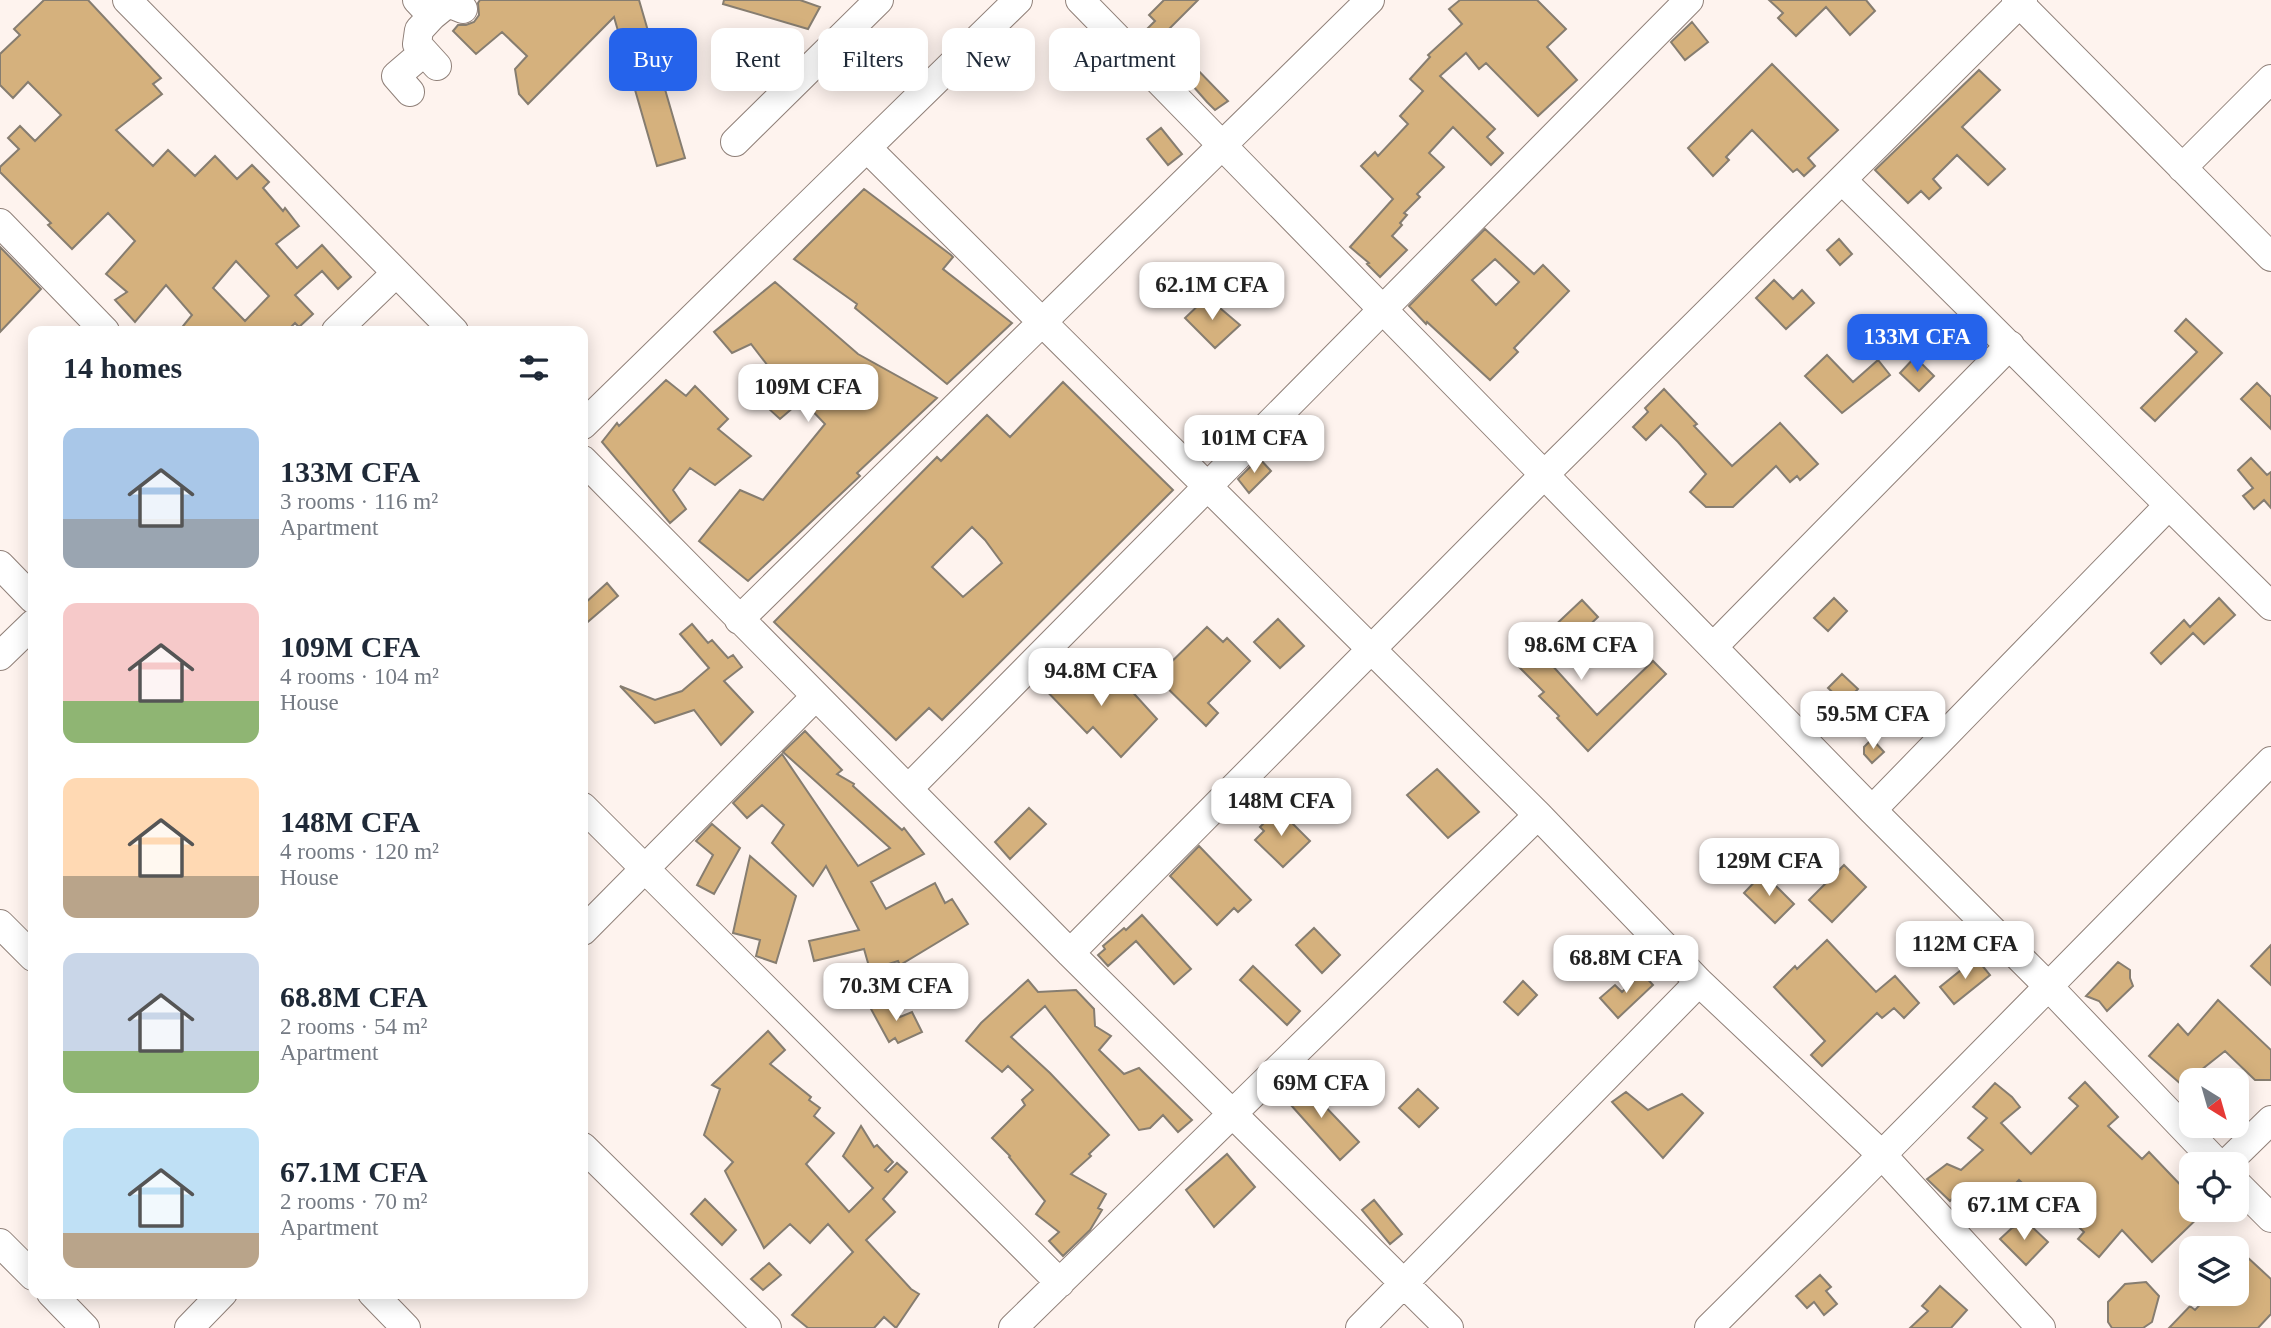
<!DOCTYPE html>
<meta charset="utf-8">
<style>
:root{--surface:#fff;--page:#f6f6f7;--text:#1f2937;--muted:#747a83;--accent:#2563eb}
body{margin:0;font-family:Georgia,serif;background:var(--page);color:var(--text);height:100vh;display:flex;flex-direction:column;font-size:26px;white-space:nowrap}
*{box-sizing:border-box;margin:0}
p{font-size:23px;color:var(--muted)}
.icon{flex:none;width:38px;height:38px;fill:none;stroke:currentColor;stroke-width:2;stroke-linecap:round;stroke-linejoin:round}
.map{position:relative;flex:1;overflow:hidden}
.panel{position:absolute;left:28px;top:326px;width:560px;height:973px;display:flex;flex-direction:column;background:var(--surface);border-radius:14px;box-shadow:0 4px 18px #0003}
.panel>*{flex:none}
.banner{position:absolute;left:609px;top:28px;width:665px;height:63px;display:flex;gap:14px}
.needle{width:46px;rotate:143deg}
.fabs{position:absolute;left:2179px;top:1068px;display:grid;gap:14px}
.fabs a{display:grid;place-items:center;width:70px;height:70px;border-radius:14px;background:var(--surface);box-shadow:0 4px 18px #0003;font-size:35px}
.price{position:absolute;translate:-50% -60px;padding:0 16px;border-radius:14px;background:#fff;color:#222;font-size:23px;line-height:46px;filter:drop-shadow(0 2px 4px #0008)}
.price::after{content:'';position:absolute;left:50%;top:42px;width:21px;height:16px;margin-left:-10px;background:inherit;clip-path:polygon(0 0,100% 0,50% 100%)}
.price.on{background:var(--accent);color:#fff}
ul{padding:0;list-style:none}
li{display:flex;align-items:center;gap:21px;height:175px;padding:0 35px}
li span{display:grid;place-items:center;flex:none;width:196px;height:140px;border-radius:14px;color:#555}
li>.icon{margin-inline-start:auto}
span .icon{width:84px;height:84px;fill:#fffc;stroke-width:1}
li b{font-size:30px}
h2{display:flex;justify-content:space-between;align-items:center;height:84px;padding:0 35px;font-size:30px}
.chip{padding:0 24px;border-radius:14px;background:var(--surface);box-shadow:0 4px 18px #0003;font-size:24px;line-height:63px}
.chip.on{background:var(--accent);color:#fff}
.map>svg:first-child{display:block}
</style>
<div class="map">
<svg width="2271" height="1328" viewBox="0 0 2271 1328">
<rect width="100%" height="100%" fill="#fef3ee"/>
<path fill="#d5b17d" stroke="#867d70" stroke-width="2" fill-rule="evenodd" d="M44 0H88L161 78 153 84 162 94 116 130 153 166 168 150 195 176 215 156 237 179 252 165 269 182 263 188 283 211 285 208 299 226 276 244 297 268 322 245 351 277 338 289 322 271 295 295 313 314 299 327 295 323 287 331H179L192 315 166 285 135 322 115 300 127 292 106 274 135 241 108 213 72 249 48 225 51 223 0 172V167L19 149 8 138 20 126 35 141 61 115 28 82 13 98 0 85V54L20 35 14 29ZM236 261 269 296 245 321 213 288Z
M480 0H639L685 158 657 166 614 17 528 104 519 94 515 69 527 56 502 32 476 54 453 31 458 25H466L474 22 479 15 478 3Z
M724 0H800L820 7 808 29 723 4Z
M1164 0H1198L1166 32 1180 46 1168 58 1143 33 1155 21 1149 15Z
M1460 0H1537L1566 29 1547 47 1577 80 1538 116 1486 63 1479 69 1466 53 1440 76 1495 129 1487 137 1503 153 1491 165 1453 127 1429 153 1444 167 1417 194 1420 197 1404 213 1407 215 1400 223 1402 225 1392 236 1407 250 1380 277 1367 264 1369 263 1350 247 1393 199 1361 166 1375 152 1378 156 1408 124 1400 116 1423 91 1410 79 1430 57 1428 55 1462 24 1449 9Z
M1769 0H1866L1875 11 1850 35 1826 7 1796 36 1778 18 1783 13Z
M1692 22 1708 42 1685 60 1671 42Z
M1188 60 1228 101 1215 110 1207 102 1178 69Z
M1772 64 1838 130 1808 158 1815 166 1804 176 1797 169 1793 172 1752 130 1726 157 1729 160 1713 176 1688 148Z
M1979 70 2000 90 1962 127 2005 169 1988 185 1957 155 1933 179 1941 188 1929 199 1921 191 1908 203 1875 170Z
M1161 128 1182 154 1168 165 1147 139Z
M864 189 951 255 953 257 943 269 1012 323 947 384 855 308 857 304 794 259Z
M1485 229 1534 274 1543 265 1569 291 1514 348 1518 352 1490 380 1427 322 1426 324 1409 306ZM1495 259 1519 282 1496 305 1472 280Z
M1839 239 1852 254 1840 265 1827 250Z
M0 247 41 289 0 332Z
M1774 280 1793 299 1802 290 1814 303 1786 329 1756 298Z
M775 282 858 354 937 398 857 473 860 476 748 581 699 541 740 490 763 500 825 424 802 400 780 419 756 397 765 384 759 374 768 366 751 344 732 353 714 332Z
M1207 297 1240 325 1215 348 1185 318Z
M2186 319 2222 353 2155 421 2141 408 2197 352 2175 331Z
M1827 355 1853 382 1878 360 1890 375 1842 413 1805 376Z
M1915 357 1934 376 1919 391 1900 373Z
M666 380 686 396 695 386 728 419 718 429 751 456 715 485 690 468 673 490 686 509 670 523 602 442 617 423 619 426Z
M1063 382 1173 490 942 720 929 708 896 740 774 622 937 457 941 461 987 415 1010 437ZM972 527 985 540 1002 563 963 597 932 567Z
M2257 383 2271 397V429L2241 399Z
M1664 389 1697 424 1694 426 1732 466 1780 423 1818 464 1800 480 1797 476 1790 482 1776 466 1733 507H1706L1690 492 1706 474 1678 442 1661 425 1646 440 1633 427 1648 412 1645 408Z
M1259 458 1271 471 1249 493 1238 479Z
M2251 458 2267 475 2271 472V508L2264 500 2254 509 2243 496 2253 488 2238 470Z
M607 583 618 596 583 626V605Z
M1834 598 1847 611 1828 631 1814 618Z
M2219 598 2235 615 2204 644 2193 633 2161 664 2151 653 2184 620 2190 627Z
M1582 600 1598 617 1550 663 1597 715 1653 661 1666 674 1588 751 1557 718 1559 716 1539 696 1544 692 1518 666 1550 634 1548 632Z
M1278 619 1304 646 1280 668 1254 642Z
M692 624 708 643 712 640 728 658 733 655 742 667 724 681 753 712 721 745 694 710 655 723 620 686 655 700 682 691 709 668 680 634Z
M1207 627 1223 642 1227 638 1250 661 1208 703 1218 713 1206 726 1156 677Z
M1056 663 1084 683 1087 681 1099 695 1118 676 1157 719 1121 757 1093 727 1087 733 1038 682Z
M1842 674 1858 689 1844 703 1828 688Z
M805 731 842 770 837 774 854 784 853 786 902 830 904 828 924 854 871 882 886 909 935 883 945 903 952 899 968 924 900 965 898 961 870 970 864 949 814 961 809 941 859 930 826 866 813 886 772 843 784 825 762 805 747 818 733 803 782 754 858 866 890 848 783 752Z
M1872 739 1884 752 1872 763 1864 754V747Z
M1437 769 1479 812 1448 838 1407 795Z
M1029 808 1046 824 1010 859 995 842Z
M1278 809 1310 841 1283 867 1255 840 1264 831 1260 827Z
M712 824 740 848 714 894 697 885 713 855 696 841Z
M1199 846 1251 900 1238 912 1234 908 1217 925 1170 876Z
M750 856 796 896 776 963 756 956 760 940 733 933Z
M1844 865 1866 887 1832 922 1809 900Z
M1763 873 1794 904 1775 923 1744 893Z
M1142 915 1191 969 1174 984 1136 941 1108 966 1098 955 1105 949 1103 946 1124 928 1126 930Z
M1314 928 1340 955 1322 973 1296 945Z
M1827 940 1876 992 1895 976 1919 1003 1904 1018 1894 1008 1882 1018 1877 1013 1822 1066 1811 1055 1825 1041 1774 987 1795 966 1797 969Z
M2271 945V985L2251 966Z
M1976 958 1990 975 1954 1004 1940 987Z
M2118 962 2130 970V978L2133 986 2107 1011 2099 1001 2086 996Z
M1253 966 1300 1011 1287 1025 1240 980Z
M1642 973 1653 985 1618 1018 1600 998 1615 985 1622 992Z
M1028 980 1038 992 1076 990 1094 1009 1095 1026 1111 1036 1099 1050 1124 1074 1139 1068 1192 1120 1178 1132 1163 1115 1150 1128 1139 1130 1045 1006 1011 1037 1050 1073 1109 1135 1089 1154 1091 1156 1071 1174 1106 1194 1098 1208 1102 1210 1090 1230 1063 1256 1049 1241 1059 1232 1036 1214 1045 1201 1009 1157 1010 1156 992 1138 1025 1105 1022 1100 1033 1090 1008 1066 1002 1072 966 1041 981 1023Z
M1523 981 1537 995 1518 1015 1504 1002Z
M890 999 900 1017 912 1012 922 1032 898 1043 895 1038 889 1042 871 1009Z
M2218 1000 2271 1050V1080H2255L2225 1051 2191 1078V1093L2149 1056 2178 1024 2188 1035Z
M768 1031 785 1050 770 1064 811 1097 809 1100 820 1108 814 1116 834 1133 806 1164 849 1212 873 1188 843 1156 861 1126 874 1147 877 1145 893 1162 885 1170 888 1172 897 1163 907 1172 883 1199 895 1212 866 1240 911 1289 919 1294 896 1328 884 1317 874 1328H808L792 1315 853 1252 828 1224 810 1243 790 1224 764 1248 725 1171 733 1162 704 1135 720 1089 712 1085Z
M1299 1079 1359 1142 1340 1160 1282 1095Z
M2085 1082 2118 1117 2108 1126 2142 1159 2149 1152 2191 1196V1209L2205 1211 2152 1262 2122 1230 2099 1257 2078 1239 2084 1232 2053 1202 2048 1208 2019 1180 1988 1212 1963 1188 1950 1201 1927 1179 1947 1164 1961 1170 1983 1150 1968 1138 1987 1118 1973 1107 1995 1083 2012 1097 2020 1107 2001 1123 2031 1154 2078 1106 2069 1098Z
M1418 1089 1438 1108 1419 1127 1399 1108Z
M1626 1092 1648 1110 1682 1094 1703 1113 1663 1158 1612 1102Z
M1227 1154 1255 1187 1214 1227 1186 1190Z
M705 1199 736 1230 722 1245 691 1214Z
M1374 1200 1402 1234 1390 1244 1362 1210Z
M2028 1223 2048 1242 2026 1265 2000 1239 2012 1228Z
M2246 1256 2271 1279V1314L2258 1328H2169L2190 1306 2195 1310 2211 1293H2236V1266Z
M769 1263 781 1275 763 1290 751 1279Z
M1820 1275 1831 1287 1826 1291 1837 1304 1824 1315 1814 1302 1807 1308 1796 1296Z
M2146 1282 2159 1296 2152 1322 2143 1328H2112L2108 1322V1302L2125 1284Z
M1940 1286 1967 1310 1951 1328H1910L1928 1311 1922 1306Z"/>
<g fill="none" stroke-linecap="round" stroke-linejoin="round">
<g stroke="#908079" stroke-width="30">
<path id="minor" d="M127 0 454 331
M417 0 432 16 419 30 417 44 437 66
M1080 0 1872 810 2048 986 2218 1164
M2016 0 2271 257
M432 16 448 3 463 9
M410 92 396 76 424 52
M735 142 879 0
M867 148 1538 815 1699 982 1883 1156 2041 1328
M2182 168 2271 79
M1842 180C1986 321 2127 465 2271 606
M0 223 105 331
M336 331 396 273
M583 425 1018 0
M583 460 1070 953 1449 1328
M0 565 33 599
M739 620 1370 0
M1713 647 2010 345
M0 656 33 624
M908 789 1689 0
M583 807 1060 1283
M1872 810 2168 506
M0 924 33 957
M583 931 816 696
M1070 953 1544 475 2023 0
M583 1147 767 1328
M2226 1164 2271 1120
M2236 1183 2271 1218
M0 1243 33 1276
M51 1293 85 1328
M372 1293 406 1328
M189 1328 223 1293
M1013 1328 1538 815
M1360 1328 1699 982
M1709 1328C1898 1141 2083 950 2271 761"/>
</g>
<use href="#minor" stroke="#fff" stroke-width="28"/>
</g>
</svg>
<div class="fabs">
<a><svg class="needle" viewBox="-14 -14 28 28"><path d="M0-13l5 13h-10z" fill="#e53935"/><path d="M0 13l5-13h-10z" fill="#747a83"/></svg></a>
<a><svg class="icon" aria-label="locate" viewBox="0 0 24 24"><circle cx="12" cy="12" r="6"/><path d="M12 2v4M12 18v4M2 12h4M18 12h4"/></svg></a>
<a><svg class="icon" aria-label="layers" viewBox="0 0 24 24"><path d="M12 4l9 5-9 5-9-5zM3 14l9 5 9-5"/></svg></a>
</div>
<b class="price" style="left:1212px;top:322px">62.1M CFA</b>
<b class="price on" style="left:1917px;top:374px">133M CFA</b>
<b class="price" style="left:808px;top:424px">109M CFA</b>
<b class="price" style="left:1254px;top:475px">101M CFA</b>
<b class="price" style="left:1581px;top:682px">98.6M CFA</b>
<b class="price" style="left:1101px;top:708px">94.8M CFA</b>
<b class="price" style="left:1873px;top:751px">59.5M CFA</b>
<b class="price" style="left:1281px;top:838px">148M CFA</b>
<b class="price" style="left:1769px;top:898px">129M CFA</b>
<b class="price" style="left:1965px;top:981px">112M CFA</b>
<b class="price" style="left:1626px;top:995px">68.8M CFA</b>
<b class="price" style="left:896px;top:1023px">70.3M CFA</b>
<b class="price" style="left:1321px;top:1120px">69M CFA</b>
<b class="price" style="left:2024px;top:1242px">67.1M CFA</b>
<div class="banner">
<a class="chip on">Buy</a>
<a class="chip">Rent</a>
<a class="chip">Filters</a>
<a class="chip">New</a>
<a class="chip">Apartment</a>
</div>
<section class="panel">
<h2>14 homes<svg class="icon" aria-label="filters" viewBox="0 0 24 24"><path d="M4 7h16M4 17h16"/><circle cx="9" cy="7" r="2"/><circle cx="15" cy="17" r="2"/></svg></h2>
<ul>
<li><span style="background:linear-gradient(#a9c7e8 65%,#9aa5b1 0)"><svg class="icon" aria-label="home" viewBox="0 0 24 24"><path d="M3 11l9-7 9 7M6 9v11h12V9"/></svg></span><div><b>133M CFA</b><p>3 rooms · 116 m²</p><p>Apartment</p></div></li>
<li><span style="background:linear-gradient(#f6c9c9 70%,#8fb573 0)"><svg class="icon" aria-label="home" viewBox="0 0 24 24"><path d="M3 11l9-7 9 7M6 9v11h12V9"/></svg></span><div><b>109M CFA</b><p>4 rooms · 104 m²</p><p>House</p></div></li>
<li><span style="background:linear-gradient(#ffd9b3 70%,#b9a48a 0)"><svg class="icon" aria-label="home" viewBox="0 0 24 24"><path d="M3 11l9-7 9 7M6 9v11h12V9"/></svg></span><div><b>148M CFA</b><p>4 rooms · 120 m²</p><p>House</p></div></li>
<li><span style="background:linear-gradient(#c9d6e8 70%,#8fb573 0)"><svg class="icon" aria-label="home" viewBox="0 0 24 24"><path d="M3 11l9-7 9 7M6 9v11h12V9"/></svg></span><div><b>68.8M CFA</b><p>2 rooms · 54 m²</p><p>Apartment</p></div></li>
<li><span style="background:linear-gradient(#bfe0f5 75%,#b9a48a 0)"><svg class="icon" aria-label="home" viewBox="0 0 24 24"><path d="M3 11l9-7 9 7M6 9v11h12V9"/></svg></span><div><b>67.1M CFA</b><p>2 rooms · 70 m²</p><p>Apartment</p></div></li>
</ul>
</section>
</div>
